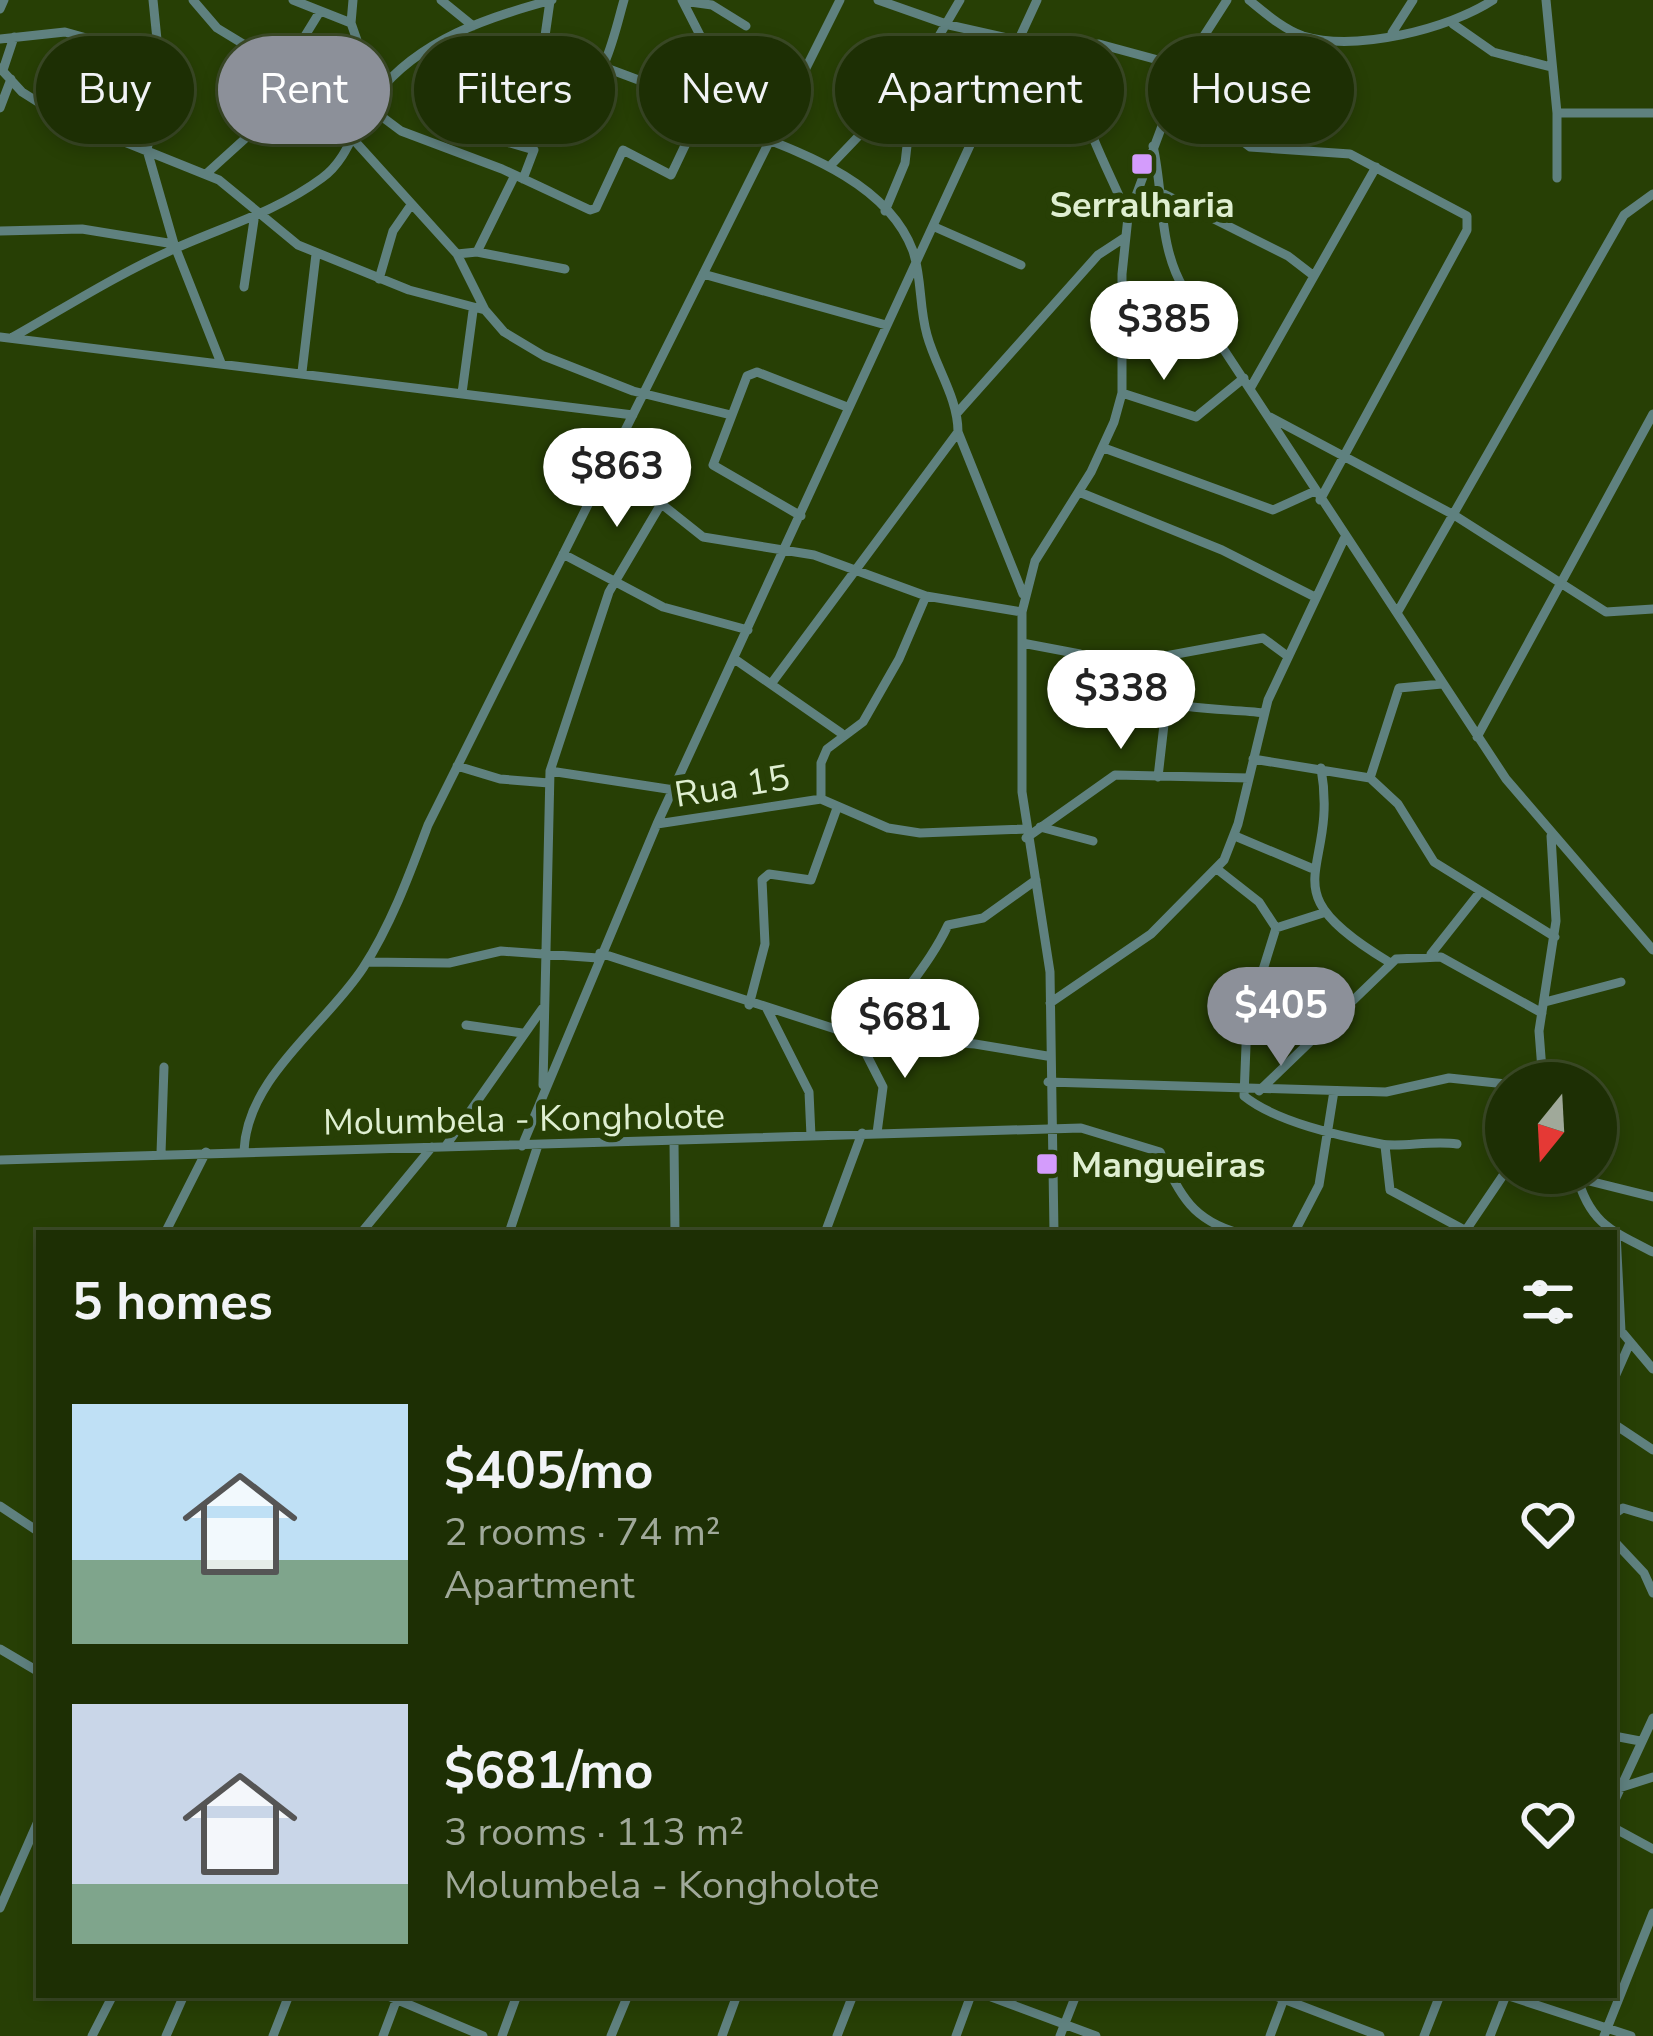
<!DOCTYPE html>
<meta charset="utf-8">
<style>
:root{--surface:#1d2f04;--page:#2a3b13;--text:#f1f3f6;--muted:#a0a99a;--line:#3b4a26;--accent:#8c9099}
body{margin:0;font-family:"Nunito Sans",sans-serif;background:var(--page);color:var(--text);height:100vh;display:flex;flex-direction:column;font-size:45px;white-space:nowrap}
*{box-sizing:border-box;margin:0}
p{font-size:39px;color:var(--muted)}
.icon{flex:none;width:66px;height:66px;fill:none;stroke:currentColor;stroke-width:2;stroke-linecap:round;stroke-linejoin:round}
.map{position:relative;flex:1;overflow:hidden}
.side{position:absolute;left:36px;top:1230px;width:1581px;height:768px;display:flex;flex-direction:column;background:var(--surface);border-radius:0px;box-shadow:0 6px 18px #0003,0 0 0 3px var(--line)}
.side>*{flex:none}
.guide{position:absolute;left:36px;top:36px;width:1581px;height:108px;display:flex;gap:24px}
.needle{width:78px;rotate:198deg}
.fabs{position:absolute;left:1485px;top:1062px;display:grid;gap:24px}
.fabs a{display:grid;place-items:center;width:132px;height:132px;border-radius:50%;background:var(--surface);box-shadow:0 6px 18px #0003,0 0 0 3px var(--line);font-size:60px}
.price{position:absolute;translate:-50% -102px;padding:0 27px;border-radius:42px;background:#fff;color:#222;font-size:39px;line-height:78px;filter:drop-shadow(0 3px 6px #0008)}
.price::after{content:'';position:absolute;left:50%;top:72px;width:36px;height:27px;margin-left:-18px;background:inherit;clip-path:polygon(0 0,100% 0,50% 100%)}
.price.active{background:var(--accent);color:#fff}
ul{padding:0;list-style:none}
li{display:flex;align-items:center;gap:36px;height:300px;padding:0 36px}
li span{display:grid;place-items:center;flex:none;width:336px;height:240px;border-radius:0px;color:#555}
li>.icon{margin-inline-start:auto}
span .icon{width:144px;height:144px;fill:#fffc;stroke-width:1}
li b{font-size:51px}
h2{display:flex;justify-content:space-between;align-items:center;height:144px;padding:0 36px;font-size:51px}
.tag{padding:0 42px;border-radius:54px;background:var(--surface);box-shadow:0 6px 18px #0003,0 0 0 3px var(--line);font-size:42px;line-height:108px}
.tag.active{background:var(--accent);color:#fff}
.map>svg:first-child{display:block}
</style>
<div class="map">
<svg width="1653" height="2036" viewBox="0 0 1653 2036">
<rect width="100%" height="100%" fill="#273f05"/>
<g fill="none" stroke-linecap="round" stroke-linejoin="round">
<path stroke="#5f817f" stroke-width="9" d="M153 0 161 79 147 150 174 244
M193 0 217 28 273 62 324 107 457 254 485 310 504 332 544 356 633 391 731 415
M293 0 351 23
M353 0 351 23 376 95
M441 0 473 26
M682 0 750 133C809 155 889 186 913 251 922 278 919 307 927 335 936 368 958 398 958 432L1023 594
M878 0 949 25 1021 41 1078 48 1099 44 1184 67
M1249 0C1265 13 1283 29 1303 36 1356 52 1449 29 1493 0
M1546 0 1557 113V178
M550 1 540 71 549 83 578 95C605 85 616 27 624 0
M683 1 712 5 746 26
M0 9 4 0
M1453 24 1493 52 1551 67
M1392 33 1413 0
M0 39 65 32 158 58
M1078 48C1065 99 1109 167 1128 217
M601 66 652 85 707 120 750 133
M0 68 22 92 60 116 219 180 298 245 409 290 485 310
M3 70 14 37
M284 70 319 13
M1176 91 1250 147 1350 154 1467 216V230L1320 500
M369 107 401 131 502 169 590 210 596 208 623 150 671 175 699 116
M0 108 11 79
M1557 113H1653
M469 131 534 150 523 179
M1153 146C1164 194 1158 246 1184 289L1506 779 1653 950
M830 166 915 77 960 0
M206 174 259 126 313 97
M1164 194 1288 256 1314 276
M885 211 905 163 915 77
M937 228 1021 265
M0 231 82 229 174 244 221 363
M477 252 515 175
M457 254 477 252 565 269
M703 274 886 325
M379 279 393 231 411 205
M244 287 254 220
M0 337 633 415
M13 337C66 307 118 274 174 249 225 226 276 212 322 178 350 158 356 120 377 94 419 40 488 17 552 0
M302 372 316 254
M1251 387 1376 167
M462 393 473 311
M1122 393 1196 417 1244 378
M958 412 1098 255 1124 238
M1270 417 1454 515 1606 612 1653 609
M1104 448 1273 510 1315 491
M610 463 703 537 814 555 926 596 1022 612
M1079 492 1222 550 1313 596
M801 516 713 465 747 376 757 372 847 407
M563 554 663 607 748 630
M1397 613 1624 215 1653 194
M1022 643 1080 654 1106 667 1263 638 1286 655
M736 660 841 733
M1106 667C1119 713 1223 707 1263 713
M771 684 958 432
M1477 737 1653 414
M1253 759 1370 778 1398 804 1434 862 1555 937
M457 766 500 779 549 783
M1321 768C1340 876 1263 886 1389 962
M550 771 674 790
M1158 777 1166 707
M1370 778 1399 688 1442 684
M821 799V763L827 749 863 722 899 659 926 596
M657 824 821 799 888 828 920 833 1026 829
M1040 827 1093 841
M1235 836 1311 868
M1026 838 1115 775 1249 778
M1217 869 1259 902 1276 928 1247 1021 1244 1096C1276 1122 1340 1136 1381 1144 1400 1148 1431 1140 1457 1144
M1276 928 1323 913
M600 953 857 1036 975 1044 1047 1056
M1431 954 1480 892
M367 962 449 963 501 951 598 958
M1545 1002 1621 982
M1050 1003 1151 934 1224 860 1238 824 1268 700 1344 539
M749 1005 765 944 762 880 769 874 811 880 837 808
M767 1009 809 1092 811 1136
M466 1025 522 1033
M857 1036 883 1087 877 1133
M876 1037C897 997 929 966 948 925L983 918 1036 880
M1048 1082 1386 1092 1449 1078 1506 1084
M1543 1083 1539 1031 1556 921 1551 836
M543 1085 550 771 609 592 661 504
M1259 1091 1396 959 1441 957 1542 1013
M674 1143 675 1233
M522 1146 657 824 1037 0
M1385 1146 1390 1190 1470 1233
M445 1147 542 1009
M244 1151C247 1077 325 1026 363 968 391 925 410 873 428 825L840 0
M161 1153 164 1067
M0 1160 1081 1128 1160 1152C1180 1194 1191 1220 1239 1233
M1576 1173C1589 1222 1609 1230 1653 1252
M1577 1178 1653 1197
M165 1233 206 1152
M361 1233 432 1147
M509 1233 538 1145
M825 1233 862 1133
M1054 1233 1050 972 1022 792V612L1035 561 1091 472 1114 422 1122 393V274L1128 217 1184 67 1227 0
M1294 1233 1319 1185 1334 1091
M1464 1233 1506 1171
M1616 1233 1621 1331 1653 1369
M1614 1379 1629 1345
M1614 1424 1653 1450
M0 1506 39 1532
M1614 1514 1623 1508 1653 1517
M1614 1541 1644 1573 1653 1593
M0 1649 39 1672
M1614 1736 1640 1741
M1619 1788 1653 1777
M1614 1802 1653 1718
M1614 1828 1653 1849
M0 1908 39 1819
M386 1995 483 2036
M986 1995 1096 2036
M1273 1995 1380 2036
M92 2036 113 1995
M166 2036 184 1995
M273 2036 289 1995
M383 2036 398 1996
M502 2036 517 1995
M611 2036 628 1995
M722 2036 737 1995
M837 2036 853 1995
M956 2036 971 1995
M1060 2036 1076 1995
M1270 2036 1285 1996
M1424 2036 1440 1995
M1490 2036 1506 1995 1631 2036
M1604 2036 1653 1913"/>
</g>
<g fill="#d49cfc" stroke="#273f05" stroke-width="4.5">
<rect x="1130" y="152" width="24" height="24" rx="6"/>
<rect x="1035" y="1152" width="24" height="24" rx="6"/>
</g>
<g text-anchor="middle" stroke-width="12" stroke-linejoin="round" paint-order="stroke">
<g font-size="36" font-weight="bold" fill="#dfefd1" stroke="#273f05">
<text x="1142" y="217">Serralharia</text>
<text x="1071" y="1177" text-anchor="start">Mangueiras</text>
</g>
<g font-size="36" fill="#dfefd1" stroke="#273f05">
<text transform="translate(732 785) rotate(-9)" y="13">Rua 15</text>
<text transform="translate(524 1118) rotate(-1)" y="13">Molumbela - Kongholote</text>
</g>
</g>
</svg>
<div class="fabs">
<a><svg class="needle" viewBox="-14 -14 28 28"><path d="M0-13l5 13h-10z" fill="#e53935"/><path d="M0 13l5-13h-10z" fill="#a0a99a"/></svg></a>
</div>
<b class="price" style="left:1164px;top:383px">$385</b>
<b class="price" style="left:617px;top:530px">$863</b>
<b class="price" style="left:1121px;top:752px">$338</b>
<b class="price active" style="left:1281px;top:1069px">$405</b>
<b class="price" style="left:905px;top:1081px">$681</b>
<div class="guide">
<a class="tag">Buy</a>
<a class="tag active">Rent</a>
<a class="tag">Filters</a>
<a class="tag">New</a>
<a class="tag">Apartment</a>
<a class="tag">House</a>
</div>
<section class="side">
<h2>5 homes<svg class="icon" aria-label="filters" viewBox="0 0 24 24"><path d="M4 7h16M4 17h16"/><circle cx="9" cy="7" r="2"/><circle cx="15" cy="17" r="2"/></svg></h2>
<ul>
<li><span style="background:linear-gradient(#bfe0f5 65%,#7fa58c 0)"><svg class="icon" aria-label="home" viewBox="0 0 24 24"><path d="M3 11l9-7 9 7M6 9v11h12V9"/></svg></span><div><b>$405/mo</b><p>2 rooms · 74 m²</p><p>Apartment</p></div><svg class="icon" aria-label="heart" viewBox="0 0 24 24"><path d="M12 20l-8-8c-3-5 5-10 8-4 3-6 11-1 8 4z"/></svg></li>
<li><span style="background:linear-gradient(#c9d6e8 75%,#7fa58c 0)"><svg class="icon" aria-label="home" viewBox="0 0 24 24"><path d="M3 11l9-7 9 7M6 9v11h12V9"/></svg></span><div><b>$681/mo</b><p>3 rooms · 113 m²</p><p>Molumbela - Kongholote</p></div><svg class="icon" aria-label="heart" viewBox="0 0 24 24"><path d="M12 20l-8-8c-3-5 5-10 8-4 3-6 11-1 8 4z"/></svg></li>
</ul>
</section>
</div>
